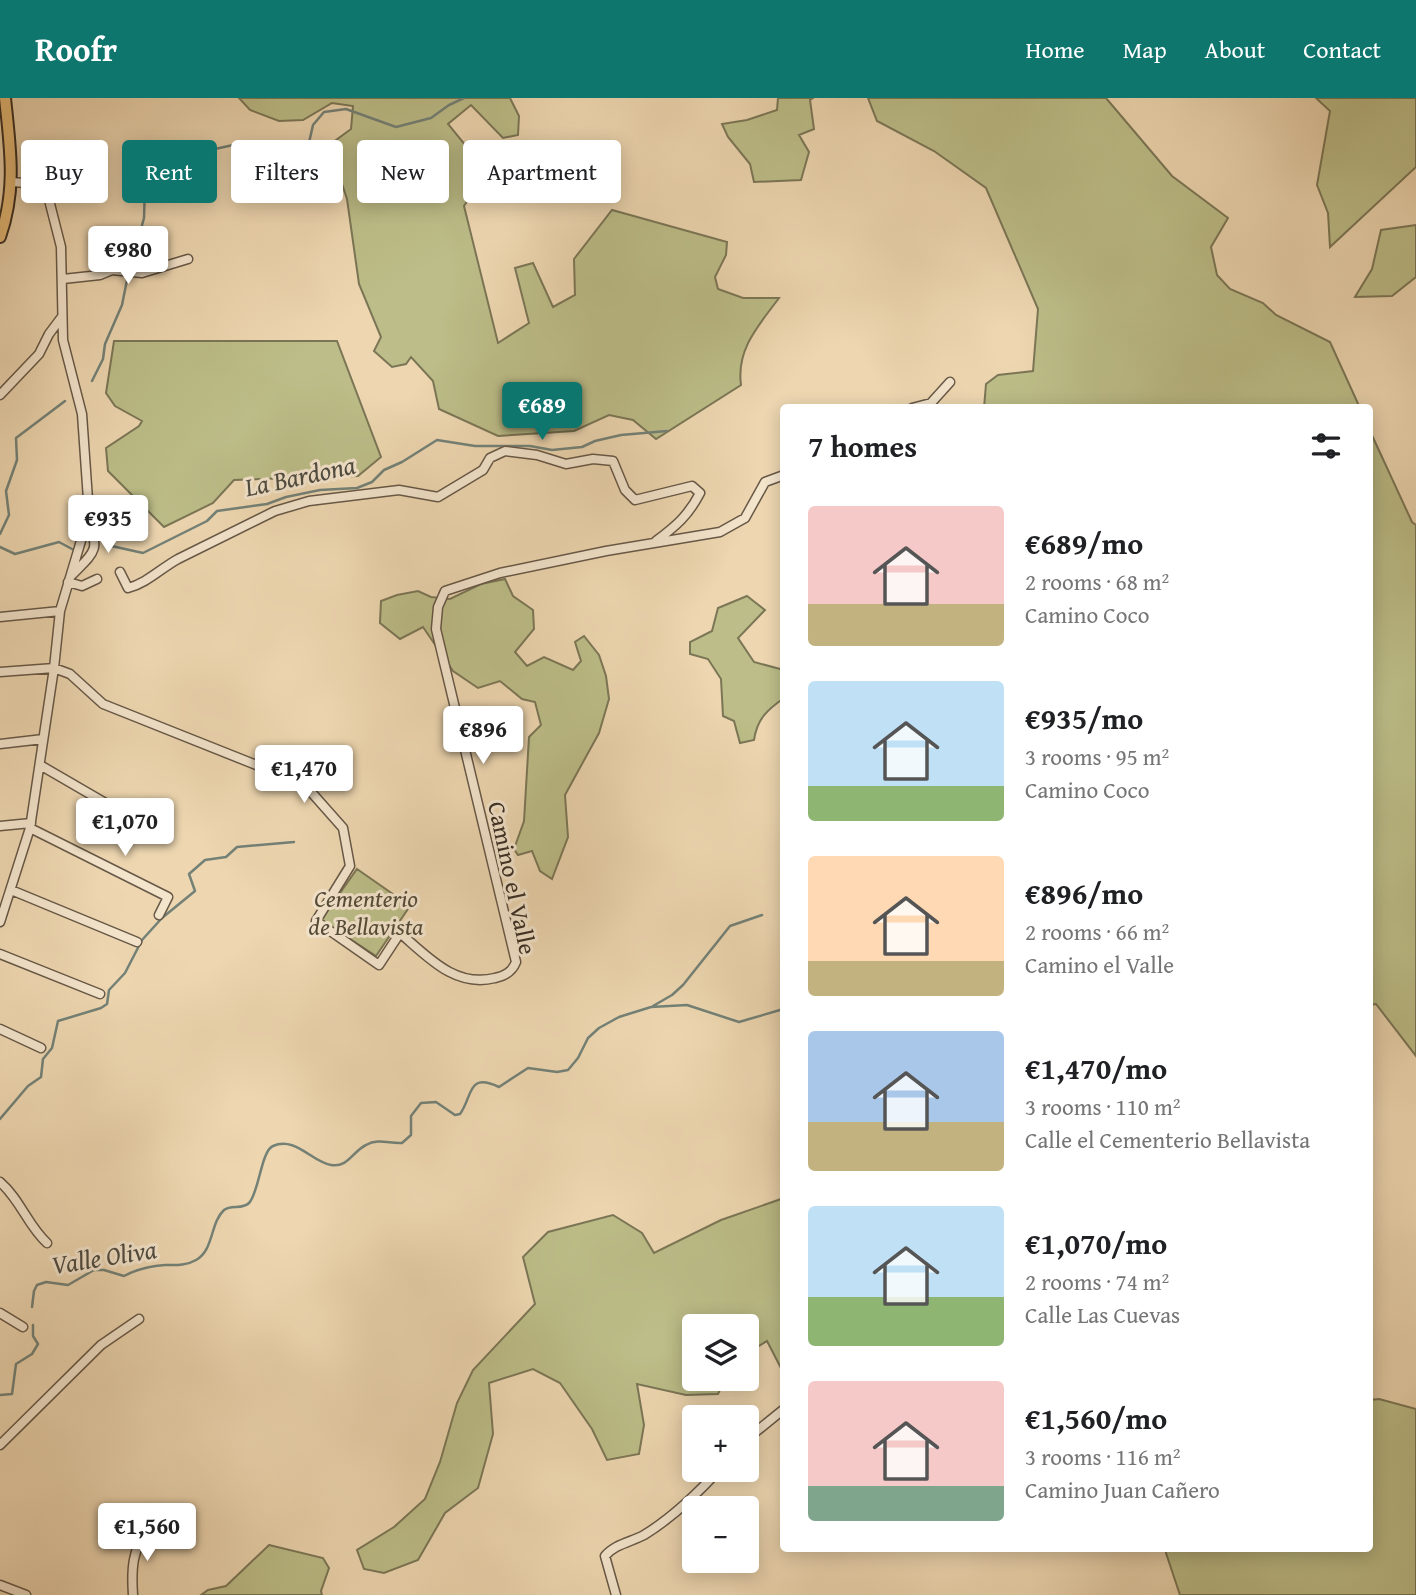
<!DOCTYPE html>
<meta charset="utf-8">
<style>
:root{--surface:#fff;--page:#f6f6f6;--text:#202124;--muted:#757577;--accent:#0f766e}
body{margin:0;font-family:"Gentium Book Plus",serif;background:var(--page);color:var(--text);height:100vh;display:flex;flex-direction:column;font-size:26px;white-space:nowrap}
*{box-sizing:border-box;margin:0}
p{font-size:23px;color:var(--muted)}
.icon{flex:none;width:38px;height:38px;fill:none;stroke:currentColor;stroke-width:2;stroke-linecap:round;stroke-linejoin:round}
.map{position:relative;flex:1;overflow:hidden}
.sheet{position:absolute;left:780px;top:306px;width:593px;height:1148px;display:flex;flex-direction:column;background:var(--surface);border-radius:7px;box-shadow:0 4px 18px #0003}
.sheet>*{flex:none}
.top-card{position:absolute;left:21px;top:42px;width:654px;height:63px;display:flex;gap:14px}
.controls{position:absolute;left:682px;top:1216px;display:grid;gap:14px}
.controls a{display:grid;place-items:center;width:77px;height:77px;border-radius:7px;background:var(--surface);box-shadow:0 4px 18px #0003;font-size:35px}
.price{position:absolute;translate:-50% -60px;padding:0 16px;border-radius:7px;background:#fff;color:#222;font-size:23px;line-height:46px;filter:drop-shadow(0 2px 4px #0008)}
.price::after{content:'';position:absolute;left:50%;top:42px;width:21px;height:16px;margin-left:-10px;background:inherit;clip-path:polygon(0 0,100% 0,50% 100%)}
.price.selected{background:var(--accent);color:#fff}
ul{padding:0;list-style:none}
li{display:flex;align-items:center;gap:21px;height:175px;padding:0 28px}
li span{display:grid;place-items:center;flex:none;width:196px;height:140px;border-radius:7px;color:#555}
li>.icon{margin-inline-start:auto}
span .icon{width:84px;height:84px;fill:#fffc;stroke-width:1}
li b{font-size:30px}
h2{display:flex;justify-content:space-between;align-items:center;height:84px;padding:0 28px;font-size:30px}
.chip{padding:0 24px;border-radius:7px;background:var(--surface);box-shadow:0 4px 18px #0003;font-size:24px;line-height:63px}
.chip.selected{background:var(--accent);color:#fff}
header{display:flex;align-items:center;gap:42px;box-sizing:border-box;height:98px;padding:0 35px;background:var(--accent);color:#fff}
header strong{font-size:33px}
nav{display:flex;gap:38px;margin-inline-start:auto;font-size:24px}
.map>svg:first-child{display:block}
</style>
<header>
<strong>Roofr</strong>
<nav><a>Home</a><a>Map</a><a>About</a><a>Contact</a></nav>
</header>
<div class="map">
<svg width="1416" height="1497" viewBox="0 0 1416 1497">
<rect width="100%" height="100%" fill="#edd6b0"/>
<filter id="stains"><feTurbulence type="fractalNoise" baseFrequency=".00286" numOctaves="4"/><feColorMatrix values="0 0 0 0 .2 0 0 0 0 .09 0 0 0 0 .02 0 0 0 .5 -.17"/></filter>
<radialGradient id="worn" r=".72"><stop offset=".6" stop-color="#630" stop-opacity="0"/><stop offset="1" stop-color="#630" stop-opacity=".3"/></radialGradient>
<path fill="#bcbd88" stroke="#7b7656" stroke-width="2" d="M239 0H510L519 18 518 37 503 40 471 7 448 26 484 70 470 81 472 96 464 108 498 245 529 225 515 170 533 165 553 209 575 197 574 161 612 112 727 144 726 157 715 179 718 191 743 200H779C759 227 736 251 741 287L656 341 633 322 609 317 574 333 498 338 439 311 433 283 411 259 406 266 392 269 374 253 381 239 359 186 347 101 333 59 332 45 351 31 353 8 332 5 303 22 279 23 250 12Z
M778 0H813L810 2 814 31 799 37 809 54 801 82 754 84 750 66 728 39 722 26 747 22 777 12Z
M868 0H1106L1172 78 1228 120 1211 149 1217 177 1230 191 1263 205 1276 217 1330 244 1360 310H984L986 286 998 277 1033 273 1038 211 986 90 934 53 877 23Z
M1316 0H1416V69L1330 149 1328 115 1317 87 1330 13Z
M1416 127V179L1392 198 1355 199 1372 171 1381 132Z
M114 243H337L381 359 358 378 234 382 213 405 164 429 108 373 106 350 139 328 142 323 115 308 106 295Z
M1370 333 1412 424 1416 427V958L1376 906 1370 907Z
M505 481 513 498 533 512 534 531 515 554 527 568 544 559 573 572 581 563 575 544 584 538 599 557 606 578 609 601 599 635 565 697 568 739 552 781 540 773 532 753 518 757 514 751 524 723 529 639 541 627 535 604 522 601 500 583 478 590 453 573 423 529 400 541 380 525 381 503 397 497 418 493 431 499 450 501 481 486Z
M747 498 765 512 738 540 754 564 784 572V600C767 612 757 621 754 642L740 645 734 623 723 618 721 581 708 561 690 556V544L712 533 718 510Z
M357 771 410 808 376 858 321 822Z
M784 1100V1276L767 1243 747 1255V1228H695V1281H725L718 1296 686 1297 637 1286 644 1327 639 1356 607 1362 592 1331 560 1285 533 1271 489 1285 493 1336 478 1390 445 1415 418 1462 384 1475 364 1471 357 1452 394 1429 425 1401 440 1364 457 1305 473 1272 535 1206 523 1159 548 1134 613 1117 642 1135 654 1155 721 1122Z
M1379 1301 1416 1311V1497H1180L1166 1455V1451H1370V1302Z
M269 1447 323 1460 329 1470 321 1493 322 1497H201L208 1492 226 1488Z"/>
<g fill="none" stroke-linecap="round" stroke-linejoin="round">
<path stroke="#738177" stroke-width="2.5" d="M130 171 144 120 145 88 150 76 170 61 233 47 299 59 308 49 313 27 324 14 346 11 396 29 431 20 449 7 464 0
M92 283 103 261 105 246 122 207 128 177
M0 436 9 417 6 393 17 362 16 340 65 303
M107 447 143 455 207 423 217 413 267 406 286 399 320 392 357 390 372 384 384 372 402 364 437 342 475 348H530L552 352 582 349 595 343 621 337 667 333
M0 449 15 456 59 444 72 451
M653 908 672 897 683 887 730 828 762 817
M0 1021 28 988 41 979 43 961 52 950 58 923 101 910 107 906 109 892 125 875 142 842 162 820 195 793 189 776 205 762 226 759 237 749 294 744
M32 1209 34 1193 37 1187 46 1184 68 1187 94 1172H104L124 1178C137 1171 150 1168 165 1167 175 1167 186 1168 196 1162 214 1152 210 1125 224 1112 231 1106 242 1112 249 1105 259 1095 261 1053 273 1048 295 1038 312 1064 331 1067 348 1070 353 1053 366 1047 378 1040 390 1046 402 1045L411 1037V1018L421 1005 436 1004 455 1017 460 1016C473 998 467 974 499 989L528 970 557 974 568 972 578 960 588 940 599 930 619 919 651 909 687 907 739 924 780 912 784 913
M0 1297 12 1296 16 1266 32 1256 38 1246 33 1238V1227"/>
<g stroke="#675847" stroke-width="11">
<path id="minor" d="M63 181 100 177 112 172 142 175 188 161
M0 297 39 256 49 236 61 220
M912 310 931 305 950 284
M120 474 128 490C147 485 160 471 178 461L275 413 309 403 399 392 438 399 483 372 490 360 505 353 537 357 566 366 593 361 613 363 625 392 635 402 692 388 700 395C688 418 676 428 656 443
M72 477C90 458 104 451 86 425
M68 484 82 488 97 481
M0 519 60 513
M0 574 54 570 70 576 103 606 304 686 343 730 350 768 316 823 379 867 400 835C428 859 455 890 495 880 505 878 512 874 516 864L436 531 438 509 445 493 500 475 606 453 720 434 745 420 765 384 784 377
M0 646 43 641
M40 667 145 728
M0 728 31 725
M30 730 168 799 159 817
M11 792 137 844
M0 824 30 730 54 570 60 513 89 416 82 316 63 242 61 149 47 94 37 86 12 84
M0 856 100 896
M0 931 41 950
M0 1084C20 1101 28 1128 47 1145
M0 1215 23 1229
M747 1341 784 1311
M0 1347 101 1247 139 1221
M0 1487 26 1497
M133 1497C131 1468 133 1454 147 1429
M616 1497 605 1458C615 1446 631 1444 644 1437 672 1420 697 1396 719 1372"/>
</g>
<g stroke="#3a2e24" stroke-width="14">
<path id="major" d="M0 139C17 91 10 49 5 0"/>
</g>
<use href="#minor" stroke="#f3e4cc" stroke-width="8"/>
<use href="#major" stroke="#e6bb78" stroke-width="10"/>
</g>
<g text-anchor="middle" stroke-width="6" stroke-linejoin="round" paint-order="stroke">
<g font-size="24" fill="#3a2e24" stroke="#f3e4cc">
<text transform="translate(512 780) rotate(78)" y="8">Camino el Valle</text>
</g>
<g font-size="24" font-style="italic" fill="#544b38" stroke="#f3e4cc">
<text x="366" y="809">Cementerio<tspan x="366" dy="28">de Bellavista</tspan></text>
</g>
<g font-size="26" font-style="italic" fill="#4d4a40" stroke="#f3e4cc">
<text transform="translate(300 378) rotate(-12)" y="9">La Bardona</text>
<text transform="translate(104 1159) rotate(-9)" y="9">Valle Oliva</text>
</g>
</g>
<rect width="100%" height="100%" filter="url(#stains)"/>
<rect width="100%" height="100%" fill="url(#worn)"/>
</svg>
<div class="controls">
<a><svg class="icon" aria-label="layers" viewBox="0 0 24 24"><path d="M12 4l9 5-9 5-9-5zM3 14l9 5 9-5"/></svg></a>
<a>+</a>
<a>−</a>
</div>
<b class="price" style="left:128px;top:188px">€980</b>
<b class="price selected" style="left:542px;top:344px">€689</b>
<b class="price" style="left:108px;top:457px">€935</b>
<b class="price" style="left:483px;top:668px">€896</b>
<b class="price" style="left:304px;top:707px">€1,470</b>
<b class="price" style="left:125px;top:760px">€1,070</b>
<b class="price" style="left:147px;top:1465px">€1,560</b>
<div class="top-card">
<a class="chip">Buy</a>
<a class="chip selected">Rent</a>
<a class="chip">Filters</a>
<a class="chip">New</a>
<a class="chip">Apartment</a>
</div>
<section class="sheet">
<h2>7 homes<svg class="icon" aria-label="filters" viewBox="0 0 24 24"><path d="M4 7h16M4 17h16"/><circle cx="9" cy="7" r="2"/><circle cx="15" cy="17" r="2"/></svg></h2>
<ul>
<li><span style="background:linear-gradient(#f6c9c9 70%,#c2b280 0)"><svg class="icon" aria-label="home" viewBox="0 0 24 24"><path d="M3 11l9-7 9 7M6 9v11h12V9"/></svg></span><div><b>€689/mo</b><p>2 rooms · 68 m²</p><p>Camino Coco</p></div></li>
<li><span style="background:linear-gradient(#bfe0f5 75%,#8fb573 0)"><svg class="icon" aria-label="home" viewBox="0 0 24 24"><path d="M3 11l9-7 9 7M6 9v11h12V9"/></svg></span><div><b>€935/mo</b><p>3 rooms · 95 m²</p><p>Camino Coco</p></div></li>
<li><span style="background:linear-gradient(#ffd9b3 75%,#c2b280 0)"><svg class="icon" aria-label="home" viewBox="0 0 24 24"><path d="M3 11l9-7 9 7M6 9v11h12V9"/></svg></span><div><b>€896/mo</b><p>2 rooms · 66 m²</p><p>Camino el Valle</p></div></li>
<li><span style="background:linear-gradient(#a9c7e8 65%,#c2b280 0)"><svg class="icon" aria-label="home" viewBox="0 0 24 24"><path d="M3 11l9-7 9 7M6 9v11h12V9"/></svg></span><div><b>€1,470/mo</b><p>3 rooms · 110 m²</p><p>Calle el Cementerio Bellavista</p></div></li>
<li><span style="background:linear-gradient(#bfe0f5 65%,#8fb573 0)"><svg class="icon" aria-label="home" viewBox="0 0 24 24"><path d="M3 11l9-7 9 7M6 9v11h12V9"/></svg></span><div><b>€1,070/mo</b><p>2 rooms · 74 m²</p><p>Calle Las Cuevas</p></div></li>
<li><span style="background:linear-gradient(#f6c9c9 75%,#7fa58c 0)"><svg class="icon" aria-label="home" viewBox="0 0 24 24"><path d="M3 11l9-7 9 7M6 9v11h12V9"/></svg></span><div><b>€1,560/mo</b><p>3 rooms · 116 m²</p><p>Camino Juan Cañero</p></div></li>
</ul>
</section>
</div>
